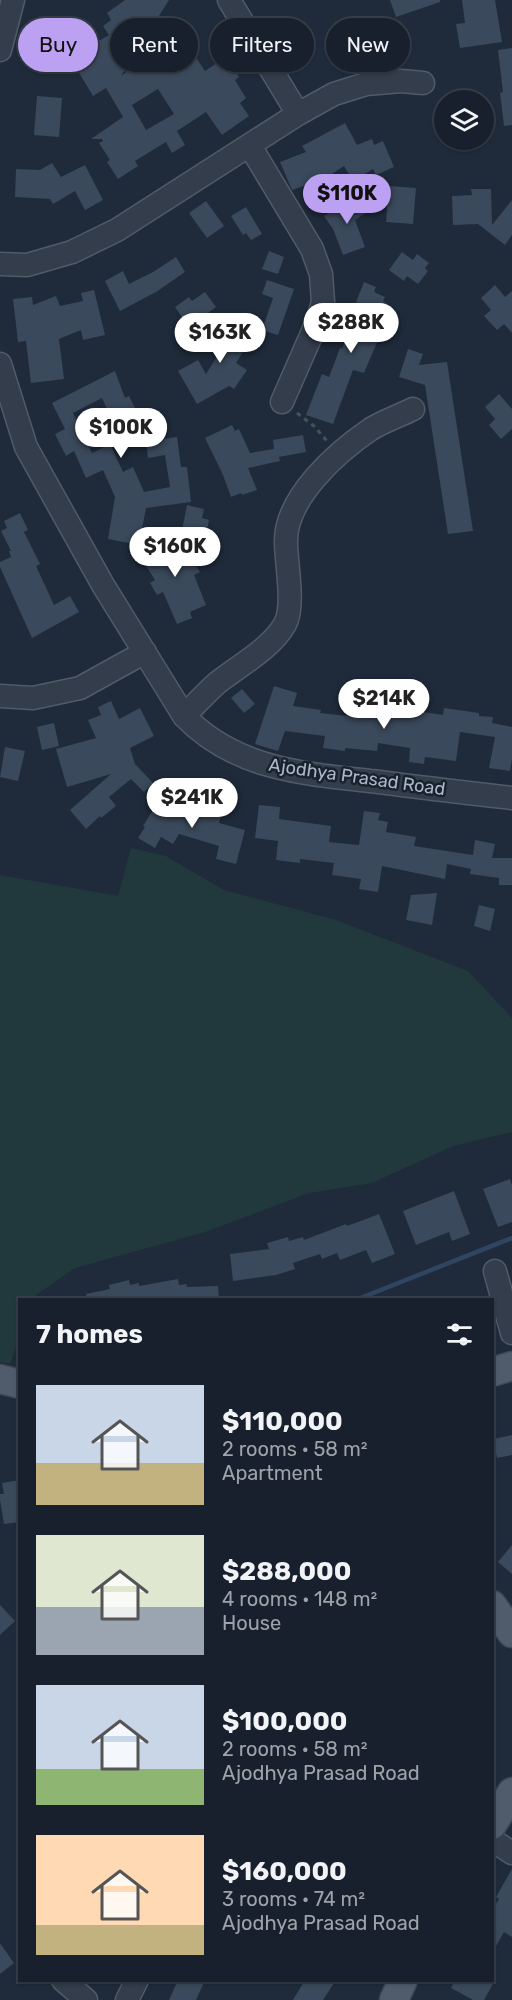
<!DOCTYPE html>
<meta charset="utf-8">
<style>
:root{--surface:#17202c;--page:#202834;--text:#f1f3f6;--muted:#9ea3a9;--line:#363e48;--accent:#bca0f2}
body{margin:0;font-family:Rubik,sans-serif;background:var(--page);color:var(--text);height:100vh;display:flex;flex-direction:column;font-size:22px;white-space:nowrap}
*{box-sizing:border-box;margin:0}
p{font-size:20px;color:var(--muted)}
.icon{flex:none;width:33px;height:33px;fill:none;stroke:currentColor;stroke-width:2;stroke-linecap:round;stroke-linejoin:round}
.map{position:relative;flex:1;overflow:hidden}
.drawer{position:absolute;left:18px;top:1298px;width:476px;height:684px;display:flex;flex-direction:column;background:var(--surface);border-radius:0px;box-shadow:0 2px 4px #0004,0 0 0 2px var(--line)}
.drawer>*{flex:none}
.top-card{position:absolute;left:18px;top:18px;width:477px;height:54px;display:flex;gap:12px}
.buttons{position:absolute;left:434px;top:90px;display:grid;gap:12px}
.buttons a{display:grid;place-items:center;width:60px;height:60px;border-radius:50%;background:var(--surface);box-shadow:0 2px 4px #0004,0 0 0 2px var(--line);font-size:30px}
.price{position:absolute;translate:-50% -51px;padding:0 14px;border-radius:21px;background:#fff;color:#222;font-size:20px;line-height:39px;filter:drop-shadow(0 2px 3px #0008)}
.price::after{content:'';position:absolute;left:50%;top:36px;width:18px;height:14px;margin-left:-9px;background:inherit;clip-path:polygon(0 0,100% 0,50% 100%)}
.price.current{background:var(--accent);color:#111}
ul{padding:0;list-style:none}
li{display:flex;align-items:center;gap:18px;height:150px;padding:0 18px}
li span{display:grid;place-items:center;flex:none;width:168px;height:120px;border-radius:0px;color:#555}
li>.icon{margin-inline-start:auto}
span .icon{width:72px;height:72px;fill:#fffc;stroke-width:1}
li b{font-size:26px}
h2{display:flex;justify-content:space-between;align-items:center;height:72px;padding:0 18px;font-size:26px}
.tag{padding:0 21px;border-radius:27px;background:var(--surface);box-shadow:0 2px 4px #0004,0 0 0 2px var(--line);font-size:21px;line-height:54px}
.tag.current{background:var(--accent);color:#111}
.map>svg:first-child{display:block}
</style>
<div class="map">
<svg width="512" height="2000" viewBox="0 0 512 2000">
<rect width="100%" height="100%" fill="#1f2b3b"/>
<path fill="#21393c" d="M131 848 166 856 224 890 336 920 468 971 512 1018V1132L453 1146 372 1183 309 1193 205 1232 75 1268 36 1295 34 1299H20L19 1338 10 1364 0 1362V875L118 896Z"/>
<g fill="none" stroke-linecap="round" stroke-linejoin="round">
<path stroke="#2f4562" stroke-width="4.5" d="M358 1299 512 1238"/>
</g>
<path fill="#3a495b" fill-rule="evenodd" d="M125 0H169L157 19 155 17 125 38 135 54 121 76 170 40 179 52 188 46 205 71 226 57 239 77 235 80 246 98 240 103 249 116 222 135 206 112 177 131 185 145 172 153 166 142 135 161 138 166 118 179 107 162 110 160 99 143 103 141 102 139H91L123 117 106 88 93 96 70 58 109 35 103 26 111 20 107 13ZM158 89 174 114 146 130 132 105Z
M390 0H440V2L396 17Z
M462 0H495L502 42 460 48 456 24 465 23Z
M512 48V125L504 126 500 93 503 92 498 50Z
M37 96 62 98 59 137 34 135Z
M345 123 357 145 372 139 374 145 383 141 394 167 376 175 373 169 353 181 344 166 323 180 292 190 280 162 306 152 302 146Z
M52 163 61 177 85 165 103 200 85 210 75 191 53 204 50 199 15 197 16 169 40 170Z
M389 186 416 188 413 224 386 222Z
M471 189H491L492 225 512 200V235L505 245 478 224 453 225 452 196 472 195Z
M356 195 367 212 355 220 365 247 343 255 333 229 324 216Z
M206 201 224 226 207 238 189 213Z
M246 207 262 234 251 240 246 233 243 235 231 216Z
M269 251 284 257 278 274 262 269Z
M402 252 413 260 417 254 429 263 425 268 428 271 418 284 407 276 404 281 389 270Z
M176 257 185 272 156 292 120 311 105 281 123 271 129 284 153 272Z
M267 280 294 289 278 335 262 330 273 298 262 294Z
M364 282 376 287 374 292 385 297 383 301 392 307 364 373 353 370 333 424 306 415 322 374 329 377 340 348 342 349 360 304 356 302Z
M495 285 505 297 512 291V333L504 324 497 330 484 316 491 310 481 298Z
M94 290 105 335 83 340 81 330 59 339 64 379 31 383 26 341 18 342 13 299 32 297 33 305 56 296 60 306 83 301 81 293Z
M205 292 216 307 189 327 175 307 189 297 192 301Z
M230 316 256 332 236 363 247 370 234 389 229 386 197 404 178 371 198 360 206 374 229 337 220 332Z
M408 349 423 354 419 365 447 362 473 531 448 534 425 385 399 377Z
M115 371 125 398 129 396 138 414 132 417 134 420 116 429 102 398 73 413 92 453 110 444 123 472 133 467 144 492 170 487 165 455 148 458 145 434 161 431 162 439 177 437 181 467H187L191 502 146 508 139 545 108 539 115 497 103 470 86 478 74 451 66 456 55 434 65 429 52 403Z
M499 394 512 409V429L501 439 489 425 495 419 485 407Z
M232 425 235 431 239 429 250 453 274 449 273 440 303 435 306 452 279 457 280 461 248 468 257 490 242 495 241 493 231 497 223 475 205 438Z
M187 505 204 509 202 518 209 520 206 535 182 530Z
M20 513 28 530 24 532 40 564 36 566 54 605 70 596 79 612 32 638 0 567V562L11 557 9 551H11L1 531 7 528 4 521Z
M177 536 200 572 194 575 206 605 190 612 192 618 177 624 163 592 157 595 150 583 155 580 143 561 145 559 141 554 155 545 157 548Z
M274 686 297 693 293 706 321 710 320 713 357 717 359 702 443 715 444 708 479 713V716L493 717 492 723 512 727V759L510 771 489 768 495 737 460 732 456 761 425 757 424 764 409 762 410 748 378 743 377 751 345 748V751L323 748 325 736 285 731 278 751 255 744Z
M242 689 255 704 244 713 231 698Z
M111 701 119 719 140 708 154 736 130 748 135 764 153 783 144 792 131 779 109 797 116 806 101 818 100 816 86 829 70 810 111 774 67 787 56 749 96 738 88 720 101 715 98 707Z
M54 723 59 746 42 750 37 727Z
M5 747 25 751 18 781 0 777Z
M172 795 203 816 205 810 221 815 219 823 245 830 236 864 216 859 219 846 179 834 173 844 161 837 155 848 138 838 145 827 143 826 158 802 165 806Z
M259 805 280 807 279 819 331 826 329 842 359 845 364 811 380 813 378 820 388 822 386 832 416 837 414 846 473 855 475 840 495 844 492 858H512V885H499V878L470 874 471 869 447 864 445 879 382 866 378 892 359 889 361 879 332 875 334 863 300 859V863L276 860 278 841 255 838Z
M437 893 432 925 406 920 411 895Z
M479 905 495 909 490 931 474 926Z
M510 1179 512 1185V1222L498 1227 483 1189Z
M454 1191 470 1234 452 1241 449 1232 416 1245 403 1211Z
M379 1214 395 1254 372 1263 366 1250 340 1260 337 1253 322 1259 320 1254 293 1263 295 1269 276 1275 233 1281 230 1254 269 1249 267 1243 288 1237 289 1241 303 1237 304 1240 346 1224 347 1226Z
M178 1279 179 1285 186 1284 187 1287 218 1286 219 1299H87L86 1294 110 1289 109 1285 129 1280 130 1285 139 1283V1286Z
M512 1435V1455L497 1458 493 1439Z
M20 1480V1522L4 1524 0 1500V1494H4L2 1483Z
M512 1545V1574L498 1562Z
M0 1605 15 1621 0 1635Z
M512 1869V1937L504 1932 492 1953V1910L499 1899 496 1897Z
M0 1943 14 1963 0 1974Z
M178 1980H205L196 2000H169Z
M305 1980H336L323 2000H293Z
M455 1980H495L484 2000H473L451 1988Z"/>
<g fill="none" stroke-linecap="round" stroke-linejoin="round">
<g stroke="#505b68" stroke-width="25">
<path id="minor" d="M229 0 298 114
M0 50 13 0
M250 146 312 249 321 274 323 302 317 322 282 402
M0 264 27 265 72 252 117 230 298 114 334 94 366 84 401 81 423 83
M0 364 26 447 103 585 184 716C237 771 308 774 379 782 424 788 468 793 512 798
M0 696 33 698 80 688 145 652
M184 716C194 706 205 694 216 684 237 667 272 648 285 624 295 606 286 563 286 542 285 498 337 452 371 429 384 421 399 416 413 409
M495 1271 512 1333
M492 1840 512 1853
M63 1980 86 2000
M127 2000 137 1980"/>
</g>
<g stroke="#3c4654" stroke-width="31">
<path id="major" d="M492 1372 512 1366
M0 1379 20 1384
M492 1605 512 1633
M492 1825 512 1792
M394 2000 403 1980"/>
</g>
<path stroke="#3f5659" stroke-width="3" stroke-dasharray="4.5 4.5" stroke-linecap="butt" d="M297 413 314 426 327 441"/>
<use href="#minor" stroke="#333d4b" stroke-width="22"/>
<use href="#major" stroke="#505c6b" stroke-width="28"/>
</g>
<g text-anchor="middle" stroke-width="5" stroke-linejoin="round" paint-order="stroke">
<g font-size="18" fill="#adb8c7" stroke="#18222f">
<text transform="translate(357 777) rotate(8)" y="6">Ajodhya Prasad Road</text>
</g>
</g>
</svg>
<div class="buttons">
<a><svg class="icon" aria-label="layers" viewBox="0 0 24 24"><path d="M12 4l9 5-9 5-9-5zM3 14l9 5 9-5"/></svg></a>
</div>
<b class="price current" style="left:347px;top:225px">$110K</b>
<b class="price" style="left:351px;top:354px">$288K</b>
<b class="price" style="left:220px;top:364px">$163K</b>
<b class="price" style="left:121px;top:459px">$100K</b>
<b class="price" style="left:175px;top:578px">$160K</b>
<b class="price" style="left:384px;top:730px">$214K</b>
<b class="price" style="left:192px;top:829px">$241K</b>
<div class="top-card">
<a class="tag current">Buy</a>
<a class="tag">Rent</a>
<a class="tag">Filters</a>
<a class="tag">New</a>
</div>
<section class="drawer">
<h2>7 homes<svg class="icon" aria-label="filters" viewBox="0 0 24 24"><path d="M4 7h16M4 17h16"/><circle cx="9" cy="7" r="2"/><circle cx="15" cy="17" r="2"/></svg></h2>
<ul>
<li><span style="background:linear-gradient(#c9d6e8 65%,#c2b280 0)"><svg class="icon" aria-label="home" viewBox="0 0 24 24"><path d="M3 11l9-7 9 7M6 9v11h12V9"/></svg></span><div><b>$110,000</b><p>2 rooms · 58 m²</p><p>Apartment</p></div></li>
<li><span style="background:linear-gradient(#dfe7d0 60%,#9aa5b1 0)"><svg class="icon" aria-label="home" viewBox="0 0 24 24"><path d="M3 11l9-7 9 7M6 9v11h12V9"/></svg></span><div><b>$288,000</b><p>4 rooms · 148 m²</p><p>House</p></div></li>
<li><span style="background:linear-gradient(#c9d6e8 70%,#8fb573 0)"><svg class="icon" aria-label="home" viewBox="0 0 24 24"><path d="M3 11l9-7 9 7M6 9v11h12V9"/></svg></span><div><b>$100,000</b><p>2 rooms · 58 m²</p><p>Ajodhya Prasad Road</p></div></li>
<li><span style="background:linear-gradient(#ffd9b3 75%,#c2b280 0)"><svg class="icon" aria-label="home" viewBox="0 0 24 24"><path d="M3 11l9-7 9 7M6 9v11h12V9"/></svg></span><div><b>$160,000</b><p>3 rooms · 74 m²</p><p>Ajodhya Prasad Road</p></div></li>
</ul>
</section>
</div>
